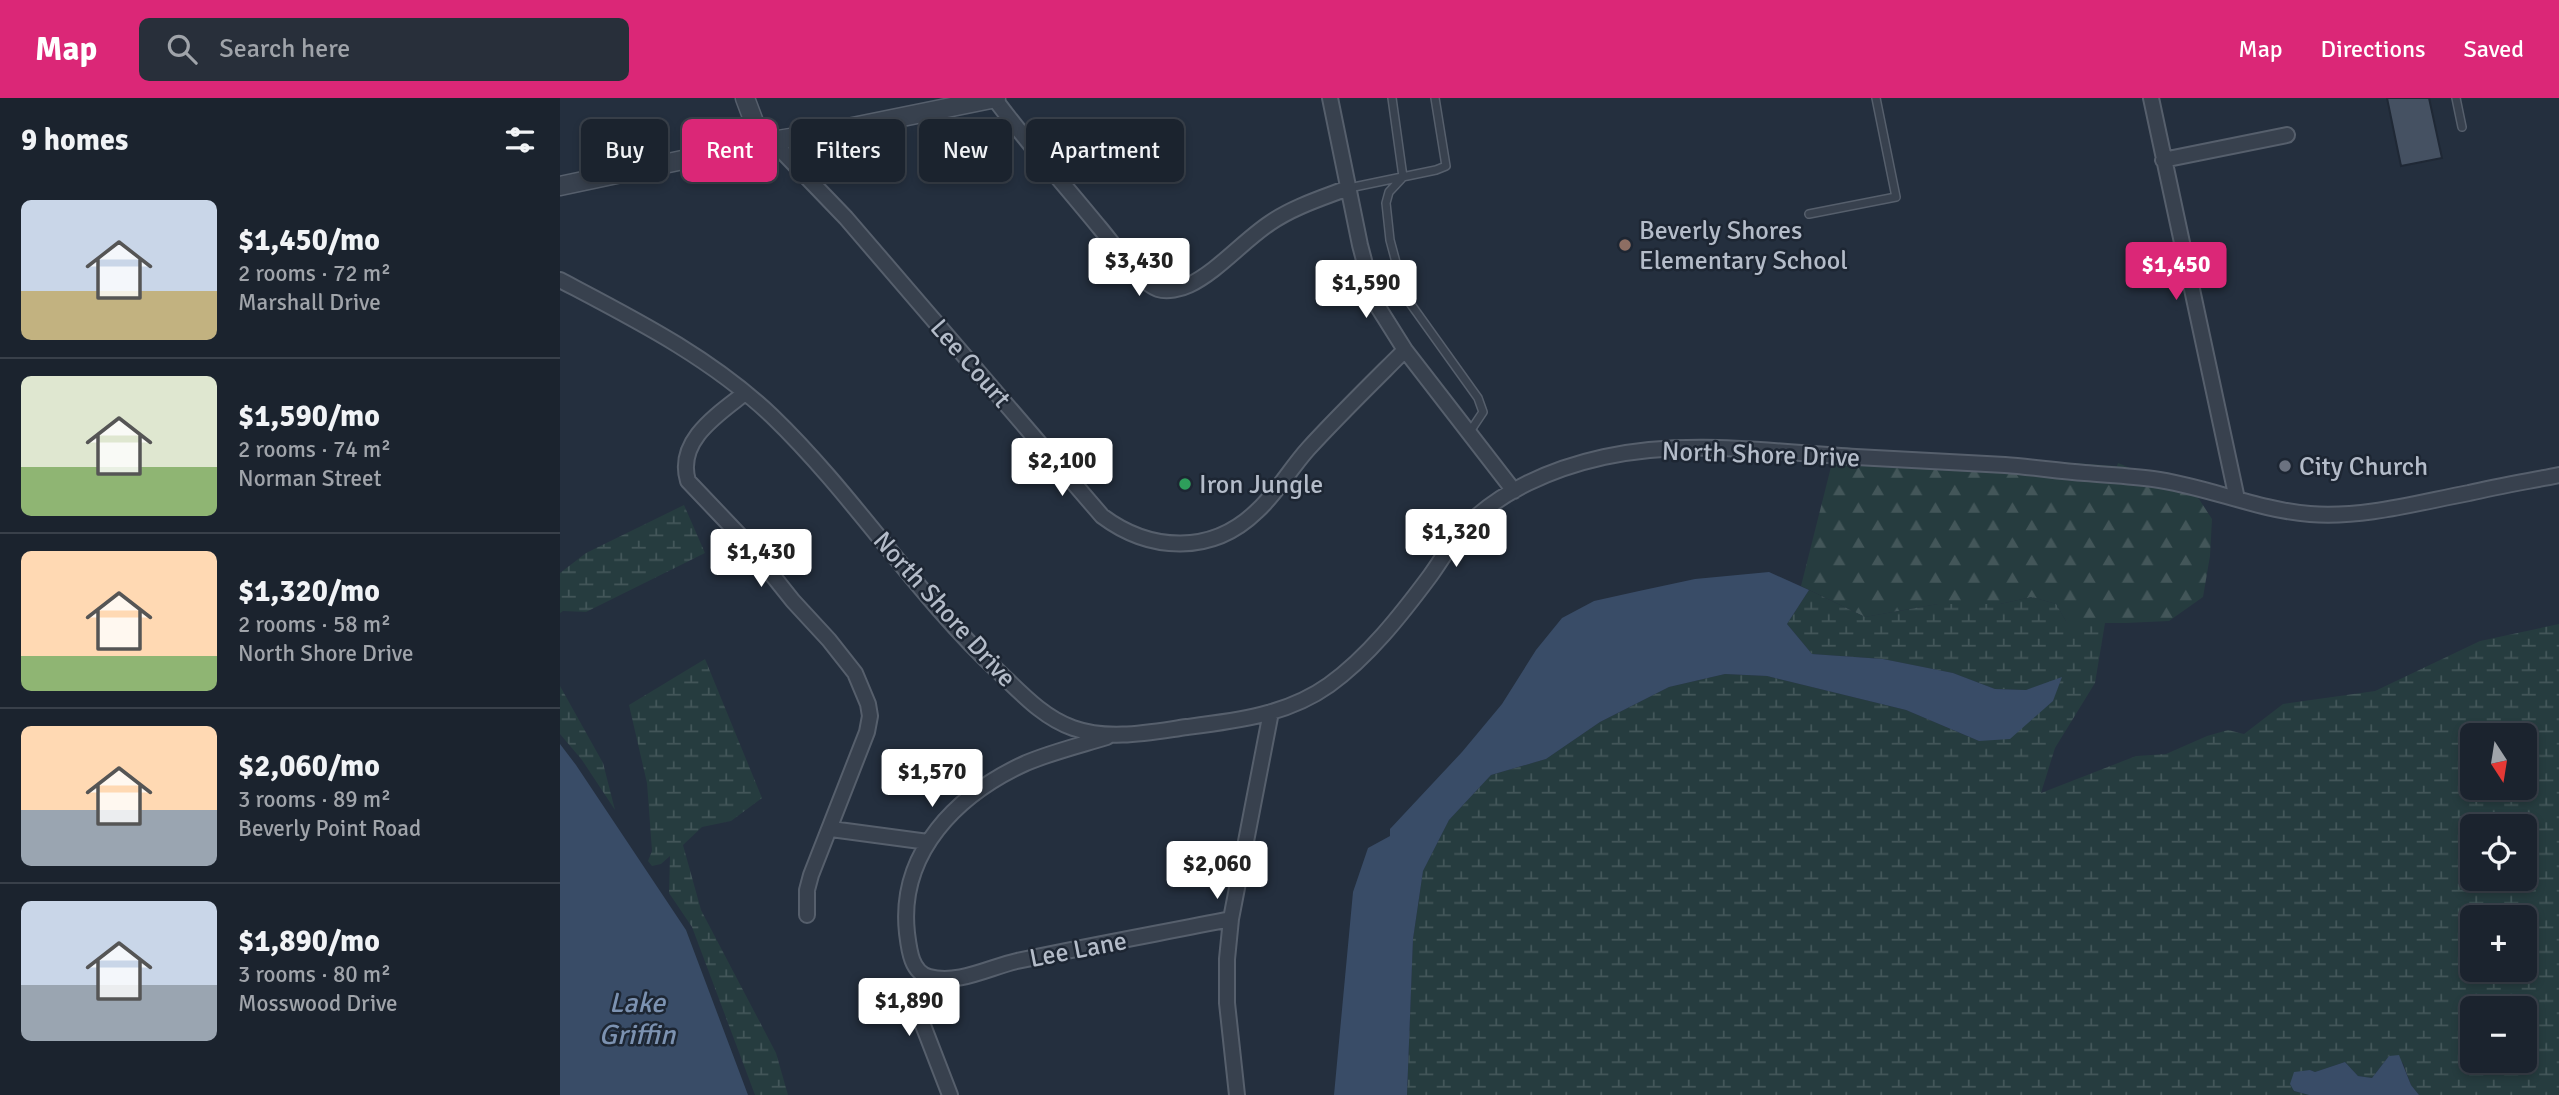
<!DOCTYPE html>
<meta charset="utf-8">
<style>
:root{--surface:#1b232e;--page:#282f3a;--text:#f1f3f6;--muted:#a0a4aa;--line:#39404a;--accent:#db2777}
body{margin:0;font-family:Signika,sans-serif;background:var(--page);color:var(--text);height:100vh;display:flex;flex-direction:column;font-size:26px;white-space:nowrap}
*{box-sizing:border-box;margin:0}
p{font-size:23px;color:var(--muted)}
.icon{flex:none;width:38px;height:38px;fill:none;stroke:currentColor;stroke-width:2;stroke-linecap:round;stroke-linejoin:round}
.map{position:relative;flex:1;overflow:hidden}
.panel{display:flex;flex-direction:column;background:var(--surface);width:560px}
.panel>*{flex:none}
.banner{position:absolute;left:21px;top:21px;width:665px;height:63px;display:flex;gap:14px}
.needle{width:46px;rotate:168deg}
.fabs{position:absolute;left:1900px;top:625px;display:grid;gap:14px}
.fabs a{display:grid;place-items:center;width:77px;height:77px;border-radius:10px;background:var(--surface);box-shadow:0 4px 10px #0003,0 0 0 2px var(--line);font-size:35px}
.price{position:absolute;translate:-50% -60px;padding:0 16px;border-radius:7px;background:#fff;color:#222;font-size:23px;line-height:46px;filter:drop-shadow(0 2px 4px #0008)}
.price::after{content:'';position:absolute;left:50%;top:42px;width:21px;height:16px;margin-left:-10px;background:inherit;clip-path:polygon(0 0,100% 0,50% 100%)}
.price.active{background:var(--accent);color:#fff}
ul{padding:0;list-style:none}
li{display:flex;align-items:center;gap:21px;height:175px;padding:0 21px}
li+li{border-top:2px solid var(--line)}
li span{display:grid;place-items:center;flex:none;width:196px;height:140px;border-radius:10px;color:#555}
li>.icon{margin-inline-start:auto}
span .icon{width:84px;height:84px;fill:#fffc;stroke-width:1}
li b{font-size:30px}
h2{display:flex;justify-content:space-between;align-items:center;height:84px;padding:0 21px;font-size:30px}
.chip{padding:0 24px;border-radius:10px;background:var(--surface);box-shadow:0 4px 10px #0003,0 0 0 2px var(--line);font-size:24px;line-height:63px}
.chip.active{background:var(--accent);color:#fff}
header{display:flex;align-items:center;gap:42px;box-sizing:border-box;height:98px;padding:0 35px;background:var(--accent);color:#fff}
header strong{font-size:33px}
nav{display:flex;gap:38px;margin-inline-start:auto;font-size:24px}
.search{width:490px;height:63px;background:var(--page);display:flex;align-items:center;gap:18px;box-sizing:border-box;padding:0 24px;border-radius:10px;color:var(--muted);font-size:26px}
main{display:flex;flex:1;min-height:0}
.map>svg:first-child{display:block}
</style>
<header>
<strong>Map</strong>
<div class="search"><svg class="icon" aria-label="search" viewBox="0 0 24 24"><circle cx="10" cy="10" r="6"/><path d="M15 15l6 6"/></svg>Search here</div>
<nav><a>Map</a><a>Directions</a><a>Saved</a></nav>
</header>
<main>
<section class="panel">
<h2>9 homes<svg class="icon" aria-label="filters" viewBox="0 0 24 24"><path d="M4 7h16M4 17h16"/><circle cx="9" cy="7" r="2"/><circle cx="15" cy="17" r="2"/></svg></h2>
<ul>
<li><span style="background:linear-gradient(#c9d6e8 65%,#c2b280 0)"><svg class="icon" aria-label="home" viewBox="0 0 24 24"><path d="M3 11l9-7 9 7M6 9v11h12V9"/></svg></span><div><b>$1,450/mo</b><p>2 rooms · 72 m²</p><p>Marshall Drive</p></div></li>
<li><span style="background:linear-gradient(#dfe7d0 65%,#8fb573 0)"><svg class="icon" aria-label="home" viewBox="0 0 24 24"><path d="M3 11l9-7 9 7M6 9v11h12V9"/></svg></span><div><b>$1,590/mo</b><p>2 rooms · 74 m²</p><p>Norman Street</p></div></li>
<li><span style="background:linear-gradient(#ffd9b3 75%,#8fb573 0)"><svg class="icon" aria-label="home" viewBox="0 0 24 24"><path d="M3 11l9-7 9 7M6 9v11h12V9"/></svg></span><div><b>$1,320/mo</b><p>2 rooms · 58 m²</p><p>North Shore Drive</p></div></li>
<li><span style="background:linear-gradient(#ffd9b3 60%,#9aa5b1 0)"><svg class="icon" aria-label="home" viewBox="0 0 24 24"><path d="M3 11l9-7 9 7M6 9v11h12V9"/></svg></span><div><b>$2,060/mo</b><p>3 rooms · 89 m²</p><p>Beverly Point Road</p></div></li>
<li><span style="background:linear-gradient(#c9d6e8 60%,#9aa5b1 0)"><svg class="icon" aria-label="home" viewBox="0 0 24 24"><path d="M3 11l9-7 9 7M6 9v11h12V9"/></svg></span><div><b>$1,890/mo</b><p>3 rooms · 80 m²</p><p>Mosswood Drive</p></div></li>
</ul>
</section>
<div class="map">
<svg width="1999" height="997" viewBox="0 0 1999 997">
<defs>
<pattern id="forest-firs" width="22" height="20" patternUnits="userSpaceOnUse" patternTransform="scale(1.75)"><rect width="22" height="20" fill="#263c3f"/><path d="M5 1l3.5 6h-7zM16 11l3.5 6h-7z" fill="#435659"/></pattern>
<pattern id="wetland-marsh" width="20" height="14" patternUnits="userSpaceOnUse" patternTransform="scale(1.75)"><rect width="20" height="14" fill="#263c3f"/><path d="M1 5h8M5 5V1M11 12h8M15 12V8" fill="none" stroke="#435659"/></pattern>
</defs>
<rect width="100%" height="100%" fill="#242f3e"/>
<path fill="url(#forest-firs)" d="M1276 349 1557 368 1558 365 1637 398 1652 421 1650 458 1643 499 1609 523 1566 525H1507L1496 506 1472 499 1440 506H1378L1305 519 1241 488Z"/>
<path fill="url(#wetland-marsh)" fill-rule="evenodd" d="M124 407 145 455 26 514 3 513 0 515V475L26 455Z
M1249 492 1305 519 1378 506H1440L1472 499 1496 506 1507 525H1545L1535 585 1495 650 1481 695 1576 658 1606 656 1647 638 1668 632 1684 636 1723 606 1815 593 1920 543 1999 526V997H1859L1851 987 1843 965 1829 958 1812 980 1798 978 1785 964 1755 974 1750 972 1733 993 1749 997H847L853 841 863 773 889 722 931 677 986 661 1040 624 1109 589 1165 576 1207 578 1346 612 1419 643 1493 603 1501 580 1466 592 1435 591 1393 575 1323 561 1252 556 1227 526ZM1913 637H1965V690H1913ZM1913 728H1965V780H1913ZM1913 819H1965V872H1913ZM1913 910H1965V962H1913Z
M145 561 202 700 171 723 142 729 123 747 141 812 216 955 228 997H195L132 829 109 795 110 758 101 766 92 768 88 763 92 753 87 685 69 607Z
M0 588 43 665 55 712 22 662 0 636Z"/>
<path fill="#394c67" d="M1209 474 1249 492 1227 526 1252 556 1323 561 1393 575 1435 591 1466 592 1502 579 1493 603 1450 641 1419 643 1346 612 1207 578 1165 576 1109 589 1040 624 986 661 931 677 889 722 863 773 853 841 847 997H774L793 794 808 750 830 738V731L902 654 942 606 976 552 1002 520 1034 503 1079 493 1135 481Z
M0 646 16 667 126 832 188 997H0Z
M1839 957 1851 987 1859 997H1749L1734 993 1730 986 1734 974 1750 972 1755 974 1785 964 1798 978 1812 980 1829 958Z"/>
<path fill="#455162" stroke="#1f2835" stroke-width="2" d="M1827 0H1869L1882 60 1841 68Z"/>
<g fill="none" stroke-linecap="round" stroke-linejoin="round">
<g stroke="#565f6c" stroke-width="10">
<path id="service" d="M832 0 843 79
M1896 0 1902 29
M843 79 829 94 826 105 830 142 845 198 918 300 923 314 909 335
M789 90 876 72 886 68 875 0
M1249 116 1336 99 1316 0"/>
</g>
<g stroke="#565f6c" stroke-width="18">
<path id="minor" d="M434 0C467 45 504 86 539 129 552 144 580 185 598 191 607 194 621 191 629 187 658 173 683 143 710 125 733 109 762 100 788 90
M770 0 800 147 811 189 818 209 845 252 954 393
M1591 0 1677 401
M212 43 286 120 542 418C590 454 652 457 697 413 717 395 730 371 748 351 779 317 812 285 845 252
M1603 62 1727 37
M0 182C74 221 150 259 212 318 295 398 356 497 440 575 462 596 484 620 513 630 549 643 591 634 627 629 676 623 727 617 769 587 808 559 841 517 870 478 881 463 890 446 903 432 938 393 994 370 1044 359 1127 341 1212 354 1296 359 1345 362 1395 364 1445 367 1472 369 1498 373 1525 375 1548 377 1571 378 1593 381 1646 388 1697 412 1750 416 1804 420 1856 405 1909 395 1939 388 1969 383 1999 377
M185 295C157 317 116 343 128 383L186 444 233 503 269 542 295 575 308 606 310 618 307 634 251 777 247 792V817
M547 639C521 647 492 654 466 665 398 696 338 754 347 835 349 851 351 874 369 879 398 887 430 869 457 863 528 848 600 835 671 821
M271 731 368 744
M366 878 359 909 361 922 390 997
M677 997 667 905V861L671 821 711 614"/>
</g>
<g stroke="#565f6c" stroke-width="21">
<path id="tertiary" d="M185 0 197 32 212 43
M0 88 212 43 278 32 436 0"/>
</g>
<use href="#service" stroke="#38414e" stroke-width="7"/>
<use href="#minor" stroke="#38414e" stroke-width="14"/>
<use href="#tertiary" stroke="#38414e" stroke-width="18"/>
</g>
<circle fill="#8d6e63" stroke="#1d2633" stroke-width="2.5" cx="1065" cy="147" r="7"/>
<circle fill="#6b7280" stroke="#1d2633" stroke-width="2.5" cx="1725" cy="368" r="7"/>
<circle fill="#2e9e5b" stroke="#1d2633" stroke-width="2.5" cx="625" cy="386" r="7"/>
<g text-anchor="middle" stroke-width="5" stroke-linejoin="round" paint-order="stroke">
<g font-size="26" fill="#b4bcc9" stroke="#1d2633" text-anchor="start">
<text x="1079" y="141">Beverly Shores<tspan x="1079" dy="30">Elementary School</tspan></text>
<text x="1739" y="377">City Church</text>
<text x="639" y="395">Iron Jungle</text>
</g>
<g font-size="26" fill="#b4bcc9" stroke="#1d2633">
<text transform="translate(411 265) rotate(49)" y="9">Lee Court</text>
<text transform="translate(1201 356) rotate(2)" y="9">North Shore Drive</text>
<text transform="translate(385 511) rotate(48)" y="9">North Shore Drive</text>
<text transform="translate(518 851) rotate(-11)" y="9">Lee Lane</text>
</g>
<g font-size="28" font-style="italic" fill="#7c92b1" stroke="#1d2633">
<text x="77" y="914">Lake<tspan x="77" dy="32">Griffin</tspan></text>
</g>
</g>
</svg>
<div class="fabs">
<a><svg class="needle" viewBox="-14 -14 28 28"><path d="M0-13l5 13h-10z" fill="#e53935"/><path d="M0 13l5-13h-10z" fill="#a0a4aa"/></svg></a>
<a><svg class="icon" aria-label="locate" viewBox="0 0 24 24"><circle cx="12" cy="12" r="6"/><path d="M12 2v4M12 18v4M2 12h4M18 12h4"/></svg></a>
<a>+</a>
<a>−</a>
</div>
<b class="price" style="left:579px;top:200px">$3,430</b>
<b class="price active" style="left:1616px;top:204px">$1,450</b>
<b class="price" style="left:806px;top:222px">$1,590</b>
<b class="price" style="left:502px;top:400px">$2,100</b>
<b class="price" style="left:896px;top:471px">$1,320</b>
<b class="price" style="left:201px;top:491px">$1,430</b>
<b class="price" style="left:372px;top:711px">$1,570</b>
<b class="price" style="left:657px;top:803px">$2,060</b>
<b class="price" style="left:349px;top:940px">$1,890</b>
<div class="banner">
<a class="chip">Buy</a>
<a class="chip active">Rent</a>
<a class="chip">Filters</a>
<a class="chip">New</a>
<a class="chip">Apartment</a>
</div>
</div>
</main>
